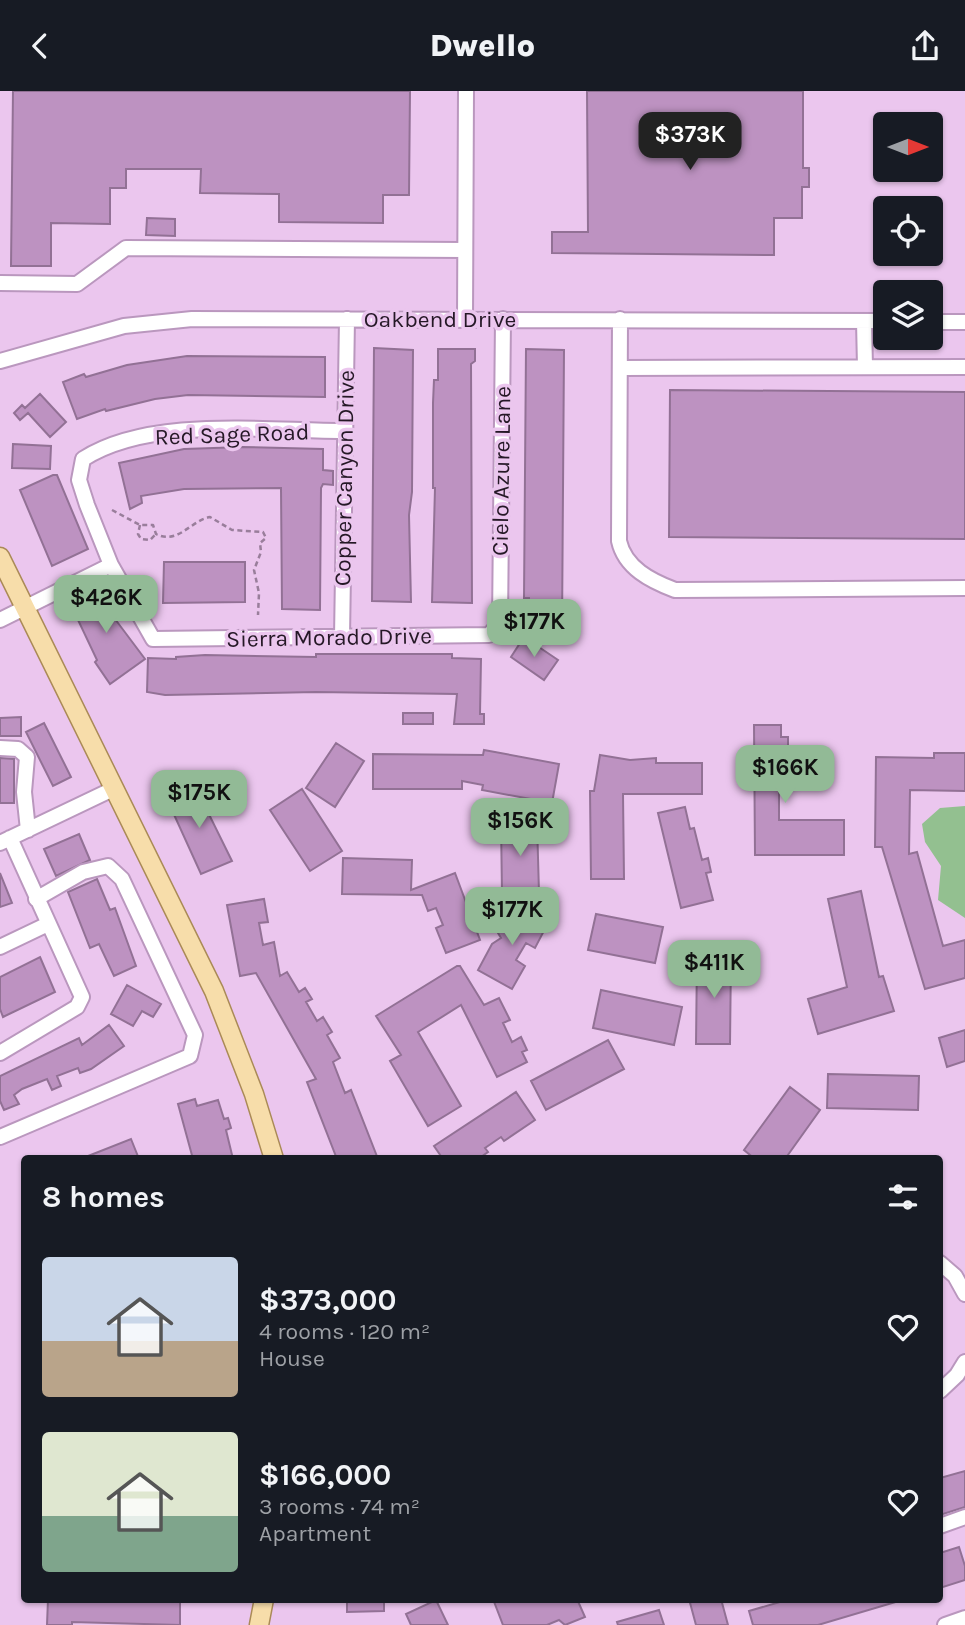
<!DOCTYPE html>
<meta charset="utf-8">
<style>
:root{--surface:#171b24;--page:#242831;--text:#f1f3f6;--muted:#9ea1a6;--accent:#92ba96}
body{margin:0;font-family:Karla,sans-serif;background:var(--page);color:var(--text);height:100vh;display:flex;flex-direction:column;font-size:26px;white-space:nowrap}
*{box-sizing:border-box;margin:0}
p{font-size:23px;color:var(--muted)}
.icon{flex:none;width:38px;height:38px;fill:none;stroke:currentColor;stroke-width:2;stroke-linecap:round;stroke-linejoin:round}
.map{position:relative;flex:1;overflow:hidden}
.sheet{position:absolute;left:21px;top:1064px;width:922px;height:448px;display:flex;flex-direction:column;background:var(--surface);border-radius:7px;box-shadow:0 2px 5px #0004}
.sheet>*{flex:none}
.needle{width:46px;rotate:90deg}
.buttons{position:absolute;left:873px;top:21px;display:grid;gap:14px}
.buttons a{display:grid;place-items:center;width:70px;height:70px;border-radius:7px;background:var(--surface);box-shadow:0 2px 5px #0004;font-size:35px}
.price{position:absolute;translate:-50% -60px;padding:0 16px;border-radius:14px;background:var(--accent);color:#111;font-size:23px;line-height:46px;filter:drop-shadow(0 2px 4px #0008)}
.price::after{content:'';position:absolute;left:50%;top:42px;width:21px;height:16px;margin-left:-10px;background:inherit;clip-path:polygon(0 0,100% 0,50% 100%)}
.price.selected{background:#222;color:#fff}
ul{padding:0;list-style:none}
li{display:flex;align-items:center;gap:21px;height:175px;padding:0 21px}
li span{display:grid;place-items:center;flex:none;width:196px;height:140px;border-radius:7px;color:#555}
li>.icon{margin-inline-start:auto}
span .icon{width:84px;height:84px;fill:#fffc;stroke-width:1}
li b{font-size:30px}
h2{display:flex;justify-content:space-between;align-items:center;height:84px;padding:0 21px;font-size:30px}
header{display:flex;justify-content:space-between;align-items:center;height:91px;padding:0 21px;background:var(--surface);font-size:32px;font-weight:800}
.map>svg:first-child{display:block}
</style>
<header><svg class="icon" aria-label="back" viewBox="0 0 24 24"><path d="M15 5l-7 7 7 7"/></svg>Dwello<svg class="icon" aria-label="share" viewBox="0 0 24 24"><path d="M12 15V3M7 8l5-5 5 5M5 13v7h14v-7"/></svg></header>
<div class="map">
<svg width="965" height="1534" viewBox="0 0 965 1534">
<rect width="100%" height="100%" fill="#ebc6ee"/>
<path fill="#93c090" d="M965 715V827L938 809 941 775 925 751 922 733 940 717Z"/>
<path fill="#bd92c1" stroke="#927195" stroke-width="2" d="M13 0H410L409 104H383V132L279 131V103L200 102 201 78H126V97H110V133L51 132V175H11Z
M587 0H803V77H809V96H802V127H774V164L552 162V141H588Z
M147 127 175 128V145L146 144Z
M374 257 413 259 412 401 409 424 411 511 372 510Z
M438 258H475V270L471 273 472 512 432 511 435 397H433V312L434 289H438Z
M526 258 564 259 562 537 529 538V507H524Z
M187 265 325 266V306L188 304 155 308 106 320 105 318 77 328 63 291 84 283 86 286 127 274Z
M670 299 965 301V448L669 446Z
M40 303 66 331 50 346 28 322 20 329 14 322 22 314 25 317Z
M13 353 51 355 50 378 12 377Z
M243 356 323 358V379L333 380V394L323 393 321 397 320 519 282 518 281 397 184 398 141 405 142 412 130 418 119 372 184 358Z
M53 384H57L88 458 52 475 20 399Z
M164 471H245V511L163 512Z
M106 495 116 517 109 520 145 568 110 593 95 571 97 569 70 512Z
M524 546 558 569 544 589 511 566Z
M316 563H452V567L481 568 480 623H484V633H454L457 603 316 601 165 604 147 601 148 567 176 568V566L205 564 316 566Z
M403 622H433V633H403Z
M21 626V645H0V627Z
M44 632 71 686 53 695 26 641Z
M754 634H781V646H788V701H779V729H844V764H755Z
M336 652 364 670 335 716 306 697Z
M484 659 559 673 552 712 482 699 483 694 462 690V698H373V663L483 664Z
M934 662H965V700L910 699 909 763 917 761 943 855 965 849V887L925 898 882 756H875L876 666 934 667Z
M600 664 630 669 656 667V672H702V703H623L624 788H591L590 700H594Z
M0 667 14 668V712H0Z
M194 693 232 770 201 783 166 706Z
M302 698 342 760 310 780 270 719Z
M685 716 690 738 694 737 702 769 708 767 711 781 706 782 713 809 681 817 658 722Z
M537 731 539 802H502L501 732Z
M79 743 90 769 56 785 44 758Z
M343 767 412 769 411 799 455 782 480 849 446 862 436 837 443 834 436 817 428 820 422 804 342 803Z
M0 782 12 812 0 816Z
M97 788 110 819 115 817 136 875 114 885 99 853 90 857 68 801Z
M861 800 879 886 883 885 894 920 818 943 808 908 847 896 828 808Z
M264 808 268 831 259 832 263 854 274 851 280 885 287 881 299 901 305 897 312 908 306 911 317 930 323 926 332 941 327 944 340 967 333 971 345 1002 351 999 378 1068H337L307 991 316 988 256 882 240 885 227 814Z
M513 816 547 834 535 857 526 852 516 869 525 875 512 898 478 879 492 853 501 847 498 842Z
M596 823 663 836 655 872 588 859Z
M697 865H731L730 953H696Z
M40 866 55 901 3 926 0 918V886Z
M457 875H460L484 914 499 907 510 929 503 932 512 951 521 946 527 959 522 961 527 971 497 986 461 914 418 941 461 1015 428 1035 390 970 401 964 376 925Z
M127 894 161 913 153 926 142 920 133 935 111 923Z
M601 899 682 916 674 954 593 937Z
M109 934 124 955 91 978 80 982 78 977 57 985 61 995 52 999 47 988 22 998 14 1004 19 1013 4 1019 0 1010V985L79 947 82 954Z
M965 939V970L947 976 939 947Z
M608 949 624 978 546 1019 531 990Z
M828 983 919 985 918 1019 827 1017Z
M790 996 820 1019 785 1068H755L744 1059Z
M516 1001 535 1029 504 1050 501 1046 485 1057 488 1061 478 1068H443L434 1055Z
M195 1008 197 1015 218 1009 224 1028 228 1027 231 1037 226 1039 233 1068H193L178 1013Z
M131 1048 139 1068H83V1067Z
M965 1380V1416L940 1424V1387Z
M959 1456 965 1475V1489L940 1497V1462Z
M48 1508H180V1534L72 1531V1534H47Z
M347 1508H384V1520L347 1521Z
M493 1508H577L585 1526 565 1534 559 1529 547 1534H503Z
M689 1508H721L728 1534H696Z
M790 1508H899V1510L818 1534H753L749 1520Z
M436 1509 448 1534H411L406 1523Z
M659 1519 664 1534H618L617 1531Z"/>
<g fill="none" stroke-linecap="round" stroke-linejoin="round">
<g stroke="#ba97be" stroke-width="18">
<path id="minor" d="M0 192 77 193 126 157 465 159
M465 228 466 0
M620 228 619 450C625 477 651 490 675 499L965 497
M864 230 865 276
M931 231H965
M0 270 124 235 192 228 886 230
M621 277 965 276
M343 340C266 340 150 325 83 368L79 389 87 414 111 474 153 548 489 544 500 532 503 228
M0 529 111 474
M342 546 347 228
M0 657 18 658 27 666 24 701 28 739
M0 752 113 698
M0 856 48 833
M0 962 77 916 82 906 10 747
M0 1046 190 965 195 944 122 788 108 775 83 781 36 808
M940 1172 955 1185 965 1203
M940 1300 957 1284 965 1271
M940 1435 965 1426
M945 1534 965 1527"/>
</g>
<g stroke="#aa8a57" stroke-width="21">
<path id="major" d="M0 466 214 900 254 1003 274 1068
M259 1534 264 1508"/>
</g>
<path stroke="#997e9b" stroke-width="2.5" stroke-dasharray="5 3.5" stroke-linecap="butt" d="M112 419 140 434H153L156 443C178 454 190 430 210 426L232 439 263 441 266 447 260 452 261 461 254 479 259 502 258 524
M140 434 138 443 141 448 150 449 156 443"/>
<use href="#minor" stroke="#fff" stroke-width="14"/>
<use href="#major" stroke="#f7ddaa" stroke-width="18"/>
</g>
<g text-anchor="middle" stroke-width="7" stroke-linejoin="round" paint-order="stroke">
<g font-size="23" fill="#251826" stroke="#ebc6ee">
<text x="440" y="236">Oakbend Drive</text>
<text transform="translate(232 343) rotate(-2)" y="8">Red Sage Road</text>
<text transform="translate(501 380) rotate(-89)" y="8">Cielo Azure Lane</text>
<text transform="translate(344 387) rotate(-89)" y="8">Copper Canyon Drive</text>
<text transform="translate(329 546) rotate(-1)" y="8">Sierra Morado Drive</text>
</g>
</g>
</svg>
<div class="buttons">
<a><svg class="needle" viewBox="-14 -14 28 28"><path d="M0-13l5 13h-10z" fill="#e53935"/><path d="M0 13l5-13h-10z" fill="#9ea1a6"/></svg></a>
<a><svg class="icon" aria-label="locate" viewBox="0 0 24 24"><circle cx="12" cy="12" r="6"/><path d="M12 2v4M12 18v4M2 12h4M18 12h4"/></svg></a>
<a><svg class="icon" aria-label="layers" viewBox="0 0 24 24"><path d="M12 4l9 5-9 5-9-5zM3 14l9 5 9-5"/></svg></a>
</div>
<b class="price selected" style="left:690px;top:81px">$373K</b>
<b class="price" style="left:106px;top:544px">$426K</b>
<b class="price" style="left:534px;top:568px">$177K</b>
<b class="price" style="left:785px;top:714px">$166K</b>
<b class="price" style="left:199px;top:739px">$175K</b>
<b class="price" style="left:520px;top:767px">$156K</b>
<b class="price" style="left:512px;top:856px">$177K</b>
<b class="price" style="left:714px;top:909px">$411K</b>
<section class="sheet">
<h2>8 homes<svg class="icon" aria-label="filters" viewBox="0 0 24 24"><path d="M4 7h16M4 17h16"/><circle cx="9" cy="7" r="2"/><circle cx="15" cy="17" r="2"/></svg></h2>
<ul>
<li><span style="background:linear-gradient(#c9d6e8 60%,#b9a48a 0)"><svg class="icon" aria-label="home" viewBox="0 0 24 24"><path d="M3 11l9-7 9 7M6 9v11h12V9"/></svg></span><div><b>$373,000</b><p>4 rooms · 120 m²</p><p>House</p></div><svg class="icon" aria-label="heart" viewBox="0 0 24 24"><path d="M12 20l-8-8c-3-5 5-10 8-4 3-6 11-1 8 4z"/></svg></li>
<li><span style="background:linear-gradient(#dfe7d0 60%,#7fa58c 0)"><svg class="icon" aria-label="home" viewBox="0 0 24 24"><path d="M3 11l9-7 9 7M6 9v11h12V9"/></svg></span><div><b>$166,000</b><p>3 rooms · 74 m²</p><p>Apartment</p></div><svg class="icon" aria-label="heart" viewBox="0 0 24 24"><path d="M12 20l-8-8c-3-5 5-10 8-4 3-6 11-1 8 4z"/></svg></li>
</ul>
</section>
</div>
